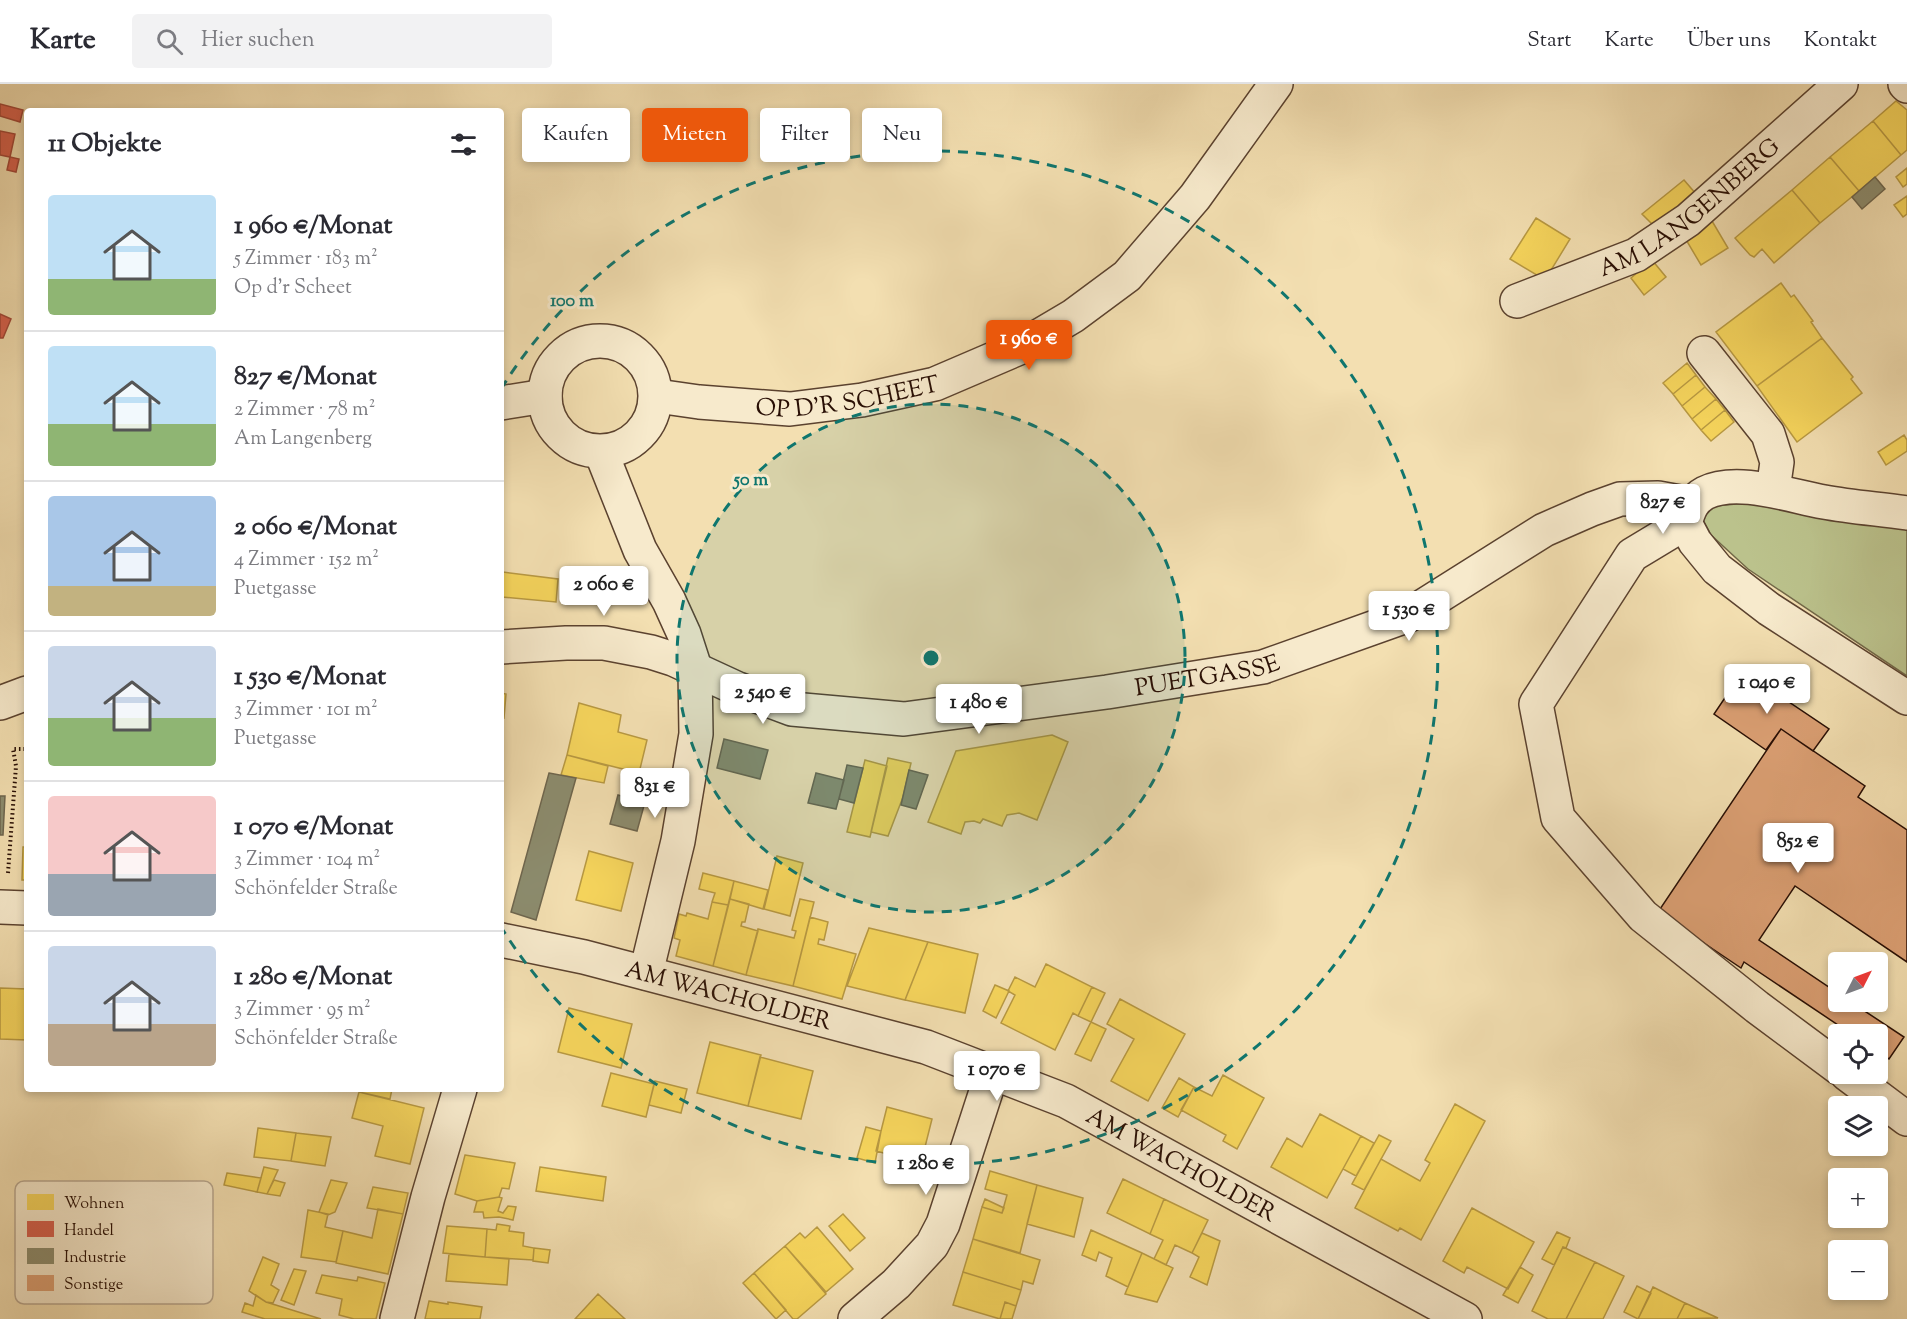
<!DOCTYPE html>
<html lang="de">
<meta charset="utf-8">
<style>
:root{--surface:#fff;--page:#f2f2f3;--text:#2b2b33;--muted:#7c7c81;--line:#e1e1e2;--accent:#ea580c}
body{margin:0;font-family:"Sorts Mill Goudy",serif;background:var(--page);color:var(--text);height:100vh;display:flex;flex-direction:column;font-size:22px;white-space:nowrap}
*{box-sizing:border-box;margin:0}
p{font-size:20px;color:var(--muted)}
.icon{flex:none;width:33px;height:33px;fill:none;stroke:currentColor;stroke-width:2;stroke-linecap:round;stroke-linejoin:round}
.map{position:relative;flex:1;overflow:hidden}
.drawer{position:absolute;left:24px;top:24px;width:480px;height:984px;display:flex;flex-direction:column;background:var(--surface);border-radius:6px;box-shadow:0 3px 9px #0003}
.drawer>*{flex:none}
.hud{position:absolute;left:522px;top:24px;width:570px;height:54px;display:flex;gap:12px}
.needle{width:39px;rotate:48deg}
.buttons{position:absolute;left:1828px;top:868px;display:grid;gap:12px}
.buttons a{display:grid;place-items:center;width:60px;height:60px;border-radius:6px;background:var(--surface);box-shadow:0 3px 9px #0003;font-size:30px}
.price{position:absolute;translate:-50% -51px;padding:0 14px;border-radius:6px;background:#fff;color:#222;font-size:20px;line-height:39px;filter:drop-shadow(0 2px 3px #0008)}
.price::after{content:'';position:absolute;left:50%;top:36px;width:18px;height:14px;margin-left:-9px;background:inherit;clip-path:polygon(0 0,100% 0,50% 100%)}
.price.current{background:var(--accent);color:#fff}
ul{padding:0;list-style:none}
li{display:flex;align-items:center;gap:18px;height:150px;padding:0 24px}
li+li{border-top:2px solid var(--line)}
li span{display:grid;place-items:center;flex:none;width:168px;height:120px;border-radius:6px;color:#555}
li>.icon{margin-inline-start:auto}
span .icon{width:72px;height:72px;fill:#fffc;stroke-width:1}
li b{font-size:26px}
h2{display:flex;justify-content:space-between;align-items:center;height:72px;padding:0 24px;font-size:26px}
.chip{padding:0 21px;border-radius:6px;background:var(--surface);box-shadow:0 3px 9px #0003;font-size:21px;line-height:54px}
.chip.current{background:var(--accent);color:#fff}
header{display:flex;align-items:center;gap:36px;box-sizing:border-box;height:84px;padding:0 30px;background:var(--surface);border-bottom:2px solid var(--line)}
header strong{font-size:28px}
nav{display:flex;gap:33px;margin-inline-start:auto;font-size:21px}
.search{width:420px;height:54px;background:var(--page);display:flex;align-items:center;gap:15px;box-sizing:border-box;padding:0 21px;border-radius:6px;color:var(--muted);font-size:22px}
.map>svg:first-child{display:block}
</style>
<header>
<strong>Karte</strong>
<div class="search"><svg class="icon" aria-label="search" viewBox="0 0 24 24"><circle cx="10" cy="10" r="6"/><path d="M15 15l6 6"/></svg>Hier suchen</div>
<nav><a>Start</a><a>Karte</a><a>Über uns</a><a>Kontakt</a></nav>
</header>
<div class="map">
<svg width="1907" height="1235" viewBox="0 0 1907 1235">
<rect width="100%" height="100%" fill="#f3dfb1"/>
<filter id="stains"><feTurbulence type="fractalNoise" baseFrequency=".00333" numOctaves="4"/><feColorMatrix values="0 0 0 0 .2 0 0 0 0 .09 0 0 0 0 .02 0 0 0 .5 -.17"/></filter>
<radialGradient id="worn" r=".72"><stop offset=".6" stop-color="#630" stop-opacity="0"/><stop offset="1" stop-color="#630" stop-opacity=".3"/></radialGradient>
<path fill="#bbc28c" stroke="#726848" stroke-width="1.5" d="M1747 419 1907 444V592L1748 485 1711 451 1702 434 1715 422Z"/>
<path fill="#f6d55c" stroke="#b89942" stroke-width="1.5" d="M1896 17 1907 26V66L1901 71 1873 37Z
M1873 37 1901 71 1859 107 1830 73Z
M1830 73 1859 107 1820 139 1792 106Z
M1907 84V100L1903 103 1896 93Z
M1684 96 1696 110 1655 143 1642 130Z
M1792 106 1820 139 1774 179 1762 165 1754 173 1750 171 1735 154Z
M1907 112V130L1903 133 1894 121Z
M1536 134 1570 155 1545 196 1510 175Z
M1712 137 1728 164 1701 181 1685 154Z
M1652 176 1666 193 1644 211 1631 194Z
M1781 199 1791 213 1794 211 1813 237 1811 238 1822 254 1757 302 1716 248Z
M1822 254 1853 293 1851 295 1862 309 1797 358 1757 302Z
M1687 279 1696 291 1673 310 1663 299Z
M1696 291 1705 303 1682 322 1673 310Z
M1705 303 1716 315 1692 335 1682 322Z
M1716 315 1725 326 1701 346 1692 335Z
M1725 326 1734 338 1711 357 1701 346Z
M1904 351 1907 356V367L1886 381 1878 368Z
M503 488 558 495 556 518 502 513Z
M501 609 506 610 504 634 501 633Z
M579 619 621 631 618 648 647 656 639 689 567 671Z
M1052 651 1068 658 1037 736 1019 729 1007 731 1002 742 983 735 980 739 974 737 965 738 961 750 928 738 956 667Z
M567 671 608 682 604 699 561 691Z
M888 674 911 679 903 713 888 752 871 748Z
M865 676 887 682 870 753 847 748Z
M23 763H27V796H22Z
M589 767 633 779 621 827 576 816Z
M777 772 803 779 790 832 764 825Z
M703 789 734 797 728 821 712 818 715 809 699 805Z
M734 797 768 806 763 825 730 815Z
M730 815 749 820 745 838H742L741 842 758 847 746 891 713 882Z
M800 815 814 818 793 902 746 891 758 845 794 854 796 847 792 846Z
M712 818 728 821 713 882 676 872 680 856 674 854 679 830 686 832 687 829 708 835Z
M810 833 828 838 824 856 819 855 818 860 856 870 842 915 793 902Z
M869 844 928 858 905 916 847 902Z
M928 858 978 870 965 929 905 916Z
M1046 880 1092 903 1078 932 1073 929 1055 966 1001 939 1015 911 1008 907 1015 893 1035 903Z
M995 901 1009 907 996 934 983 927Z
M1092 903 1105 909 1091 938 1078 932Z
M0 904 27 905V956L0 955Z
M1120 915 1185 950 1148 1017 1111 997 1134 955 1107 940Z
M569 924 632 940 621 984 558 968Z
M1091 938 1106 945 1091 977 1075 970Z
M710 958 761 971 748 1022 697 1009Z
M760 973 813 987 801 1035 748 1022Z
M611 989 654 1000 646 1033 602 1022Z
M1223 991 1264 1014 1237 1065 1223 1057 1226 1051 1181 1026 1194 1003 1212 1012Z
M1179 994 1194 1003 1178 1033 1162 1024Z
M655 997 687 1005 681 1029 649 1021Z
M360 1005H392L390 1015 359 1008Z
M359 1008 424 1024 410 1080 375 1072 383 1042 352 1034Z
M1455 1020 1485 1037 1421 1156 1400 1144 1398 1147 1355 1124 1381 1075 1420 1097 1430 1079 1425 1076Z
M887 1023 932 1035 921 1079 876 1067Z
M1320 1030 1361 1052 1327 1114 1271 1083 1287 1054 1302 1063Z
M866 1043 881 1047 875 1079 857 1074Z
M258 1044 296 1049 291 1077 254 1073Z
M296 1049 331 1053 325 1082 291 1077Z
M1379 1051 1391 1057 1364 1106 1352 1100Z
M1361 1052 1374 1059 1356 1092 1343 1085Z
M465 1071 515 1079 509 1105 502 1104 499 1113 477 1117 455 1110Z
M264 1083 278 1086 267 1110 257 1108Z
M540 1083 606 1093 603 1117 536 1107Z
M990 1087 1037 1101 1020 1169 973 1155 982 1123 1002 1129 1007 1111 985 1105Z
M227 1089 261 1094 257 1108 224 1101Z
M1123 1095 1164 1115 1150 1150 1107 1129Z
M274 1096 285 1099 280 1112 267 1110Z
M331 1096 347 1099 335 1128 328 1131 319 1128Z
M1037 1101 1083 1114 1074 1153 1027 1140Z
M373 1103 408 1109 403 1130 367 1124Z
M499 1113 502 1114 498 1127 503 1129 508 1122 516 1123 513 1136 499 1133 484 1134 483 1128H474L477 1117Z
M985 1115 1004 1124 1002 1129 982 1123Z
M1164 1115 1208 1136 1192 1169 1175 1161 1166 1181 1154 1175 1163 1156 1150 1150Z
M1472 1124 1534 1158 1508 1205 1467 1183 1464 1189 1443 1177Z
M378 1125 403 1130 388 1190 336 1179 343 1147 372 1154Z
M308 1126 328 1130 325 1143 343 1147 336 1178 301 1173Z
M843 1130 865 1154 850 1167 829 1142Z
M497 1140 510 1142 509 1147 524 1149 523 1162 534 1164 533 1176 485 1173 487 1145 496 1146Z
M447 1142 487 1145 485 1173 443 1169Z
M817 1143 853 1185 826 1208 785 1162 800 1149 805 1154Z
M1091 1146 1142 1169 1128 1203 1106 1192 1112 1174 1099 1168 1096 1177 1082 1171Z
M1557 1148 1570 1154 1566 1164 1563 1163 1554 1181 1542 1175Z
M1202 1149 1220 1157 1207 1201 1190 1193 1199 1173 1192 1169Z
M973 1155 1040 1176 1033 1200 1023 1197 1021 1206 963 1188Z
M785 1162 826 1210 797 1235H793L754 1189Z
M1563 1163 1595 1178 1566 1235H1548L1532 1227Z
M534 1164 550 1166 548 1179 533 1177Z
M1142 1169 1173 1184 1157 1218 1125 1210Z
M449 1170 509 1175 507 1201 446 1197Z
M263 1173 279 1180 271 1201 279 1206 273 1219 266 1218 249 1207Z
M1595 1178 1624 1192 1603 1235H1566Z
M1520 1183 1533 1191 1518 1219 1503 1211Z
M294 1185 306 1187 294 1221 281 1216Z
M963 1188 1021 1206 1016 1222 1005 1218 1000 1235 953 1221Z
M754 1189 786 1226 776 1235 743 1199Z
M322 1191 357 1197 358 1193 385 1199 376 1235H354L339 1231 342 1215 316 1209Z
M1637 1202 1651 1209 1638 1235 1624 1228Z
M1653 1203 1685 1219 1677 1235H1638Z
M598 1210 625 1235H575Z
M256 1211 266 1218 321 1235H265L242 1228 245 1219 253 1222Z
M429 1217 448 1220V1218L482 1223 480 1235H425Z
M1005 1218 1016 1222 1012 1235H1000Z
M1685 1219 1718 1234 1677 1235Z"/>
<path fill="#d6604d" stroke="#a24737" stroke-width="1.5" d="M0 20 23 26 20 38 0 32Z
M0 47 15 50 10 73 0 71Z
M10 73 19 75 16 88 7 86Z
M0 230 11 235 3 254H0Z"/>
<path fill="#8c8c6e" stroke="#6e664e" stroke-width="1.5" d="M1875 93 1885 105 1862 125 1852 113Z
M724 655 768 666 760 695 717 684Z
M847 681 863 684 854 719 839 715Z
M909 686 928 691 916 725 901 721Z
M549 689 576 694 536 836 511 828Z
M816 689 844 696 836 725 808 719Z
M618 711 645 718 637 747 610 740Z
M0 712H5L3 751H0Z"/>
<path fill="#db9f73" stroke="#280e04" stroke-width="1.5" d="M1743 587 1829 645 1813 667 1781 645 1766 666 1714 630Z
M1781 645 1865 702 1858 713 1907 746V878L1795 802 1759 856 1839 910V918H1851L1904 953 1889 975 1878 968V951H1853L1744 878 1741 884 1658 828Z"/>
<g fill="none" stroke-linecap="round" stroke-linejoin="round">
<g stroke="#5b422f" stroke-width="36">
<g id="minor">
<path d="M1905 0 1907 2"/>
<path id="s1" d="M1517 217 1636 171 1688 136 1841 0"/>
<circle cx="600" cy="312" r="55"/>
<path d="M1704 269 1768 350 1777 378 1773 406"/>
<path id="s2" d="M657 312 699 318 790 325 862 316 935 300 1019 264 1073 232 1127 192 1195 113 1276 0"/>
<path d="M501 319 545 312"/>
<path d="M601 368 640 466 669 517 684 550 695 584 696 650 678 757 646 889"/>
<path d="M1907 429C1879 425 1851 423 1824 418 1790 412 1737 393 1705 409 1692 416 1689 426 1685 439L1695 458 1717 485 1769 525 1907 614"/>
<path d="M1685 439 1632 471 1536 620 1558 734 1643 832 1757 923 1839 984"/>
<path id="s3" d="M501 563 566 559H604L651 568 673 575 738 605 792 625 904 635 1107 608 1263 583 1409 531 1544 446 1592 425 1620 415 1658 414 1691 420"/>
<path d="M0 619 27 609"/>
<path d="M0 823 27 824"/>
<path id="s4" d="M501 856 584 873 926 963 1066 1017 1465 1235"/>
<path d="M1847 990 1907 1035"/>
<path d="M397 1235 428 1113 460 1005"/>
<path d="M855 1235 896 1200 932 1161 943 1140 992 989"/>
</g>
</g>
<path stroke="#280e04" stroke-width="4" stroke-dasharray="1.5 3" stroke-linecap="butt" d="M8 789 16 682 13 665H27"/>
<use href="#minor" stroke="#f7eacc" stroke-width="33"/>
</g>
<circle cx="931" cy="574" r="254" fill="#0f766e" fill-opacity=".12"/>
<g fill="none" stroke="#0f766e" stroke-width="3" stroke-dasharray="10 8">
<circle cx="931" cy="574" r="254"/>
<path d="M501 305A507 507 0 1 1 501 843"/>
</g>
<g text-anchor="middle" stroke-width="6" stroke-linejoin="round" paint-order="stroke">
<g font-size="24" fill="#280e04" stroke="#f7eacc">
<text dy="8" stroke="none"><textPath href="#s1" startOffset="198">AM LANGENBERG</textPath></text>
<text dy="8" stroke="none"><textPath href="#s2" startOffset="192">OP D’R SCHEET</textPath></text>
<text dy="8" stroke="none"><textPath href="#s3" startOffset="722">PUETGASSE</textPath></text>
<text dy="8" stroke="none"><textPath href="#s4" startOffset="234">AM WACHOLDER</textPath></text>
<text dy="8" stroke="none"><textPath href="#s4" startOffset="720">AM WACHOLDER</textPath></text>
</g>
</g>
<rect x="15" y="1097" width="198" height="123" rx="9" fill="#f7eacc" stroke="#b9a890" stroke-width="1.5"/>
<rect x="27" y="1110" width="27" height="16" fill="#f6d55c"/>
<rect x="27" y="1137" width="27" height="16" fill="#d6604d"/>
<rect x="27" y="1164" width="27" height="16" fill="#8c8c6e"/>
<rect x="27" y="1191" width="27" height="16" fill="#db9f73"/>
<g font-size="16" fill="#280e04">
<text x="64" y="1124">Wohnen</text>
<text x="64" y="1151">Handel</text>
<text x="64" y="1178">Industrie</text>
<text x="64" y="1205">Sonstige</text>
</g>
<circle cx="931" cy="574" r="9" fill="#0f766e" stroke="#f7eacc" stroke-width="3"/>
<g font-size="18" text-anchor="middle" font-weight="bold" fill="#0f766e" stroke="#f7eacc" stroke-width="6" stroke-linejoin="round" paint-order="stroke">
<text x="572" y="222">100 m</text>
<text x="751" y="401">50 m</text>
</g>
<rect width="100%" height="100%" filter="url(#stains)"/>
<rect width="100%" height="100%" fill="url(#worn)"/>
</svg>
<div class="buttons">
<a><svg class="needle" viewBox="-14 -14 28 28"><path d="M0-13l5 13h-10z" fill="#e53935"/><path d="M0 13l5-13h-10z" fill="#7c7c81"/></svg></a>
<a><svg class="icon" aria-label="locate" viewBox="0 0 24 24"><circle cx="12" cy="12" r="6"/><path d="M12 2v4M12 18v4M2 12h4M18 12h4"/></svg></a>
<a><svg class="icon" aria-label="layers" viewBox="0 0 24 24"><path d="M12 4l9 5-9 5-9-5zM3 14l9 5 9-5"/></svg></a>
<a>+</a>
<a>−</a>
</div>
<b class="price current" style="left:1029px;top:287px">1 960 €</b>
<b class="price" style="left:1663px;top:451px">827 €</b>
<b class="price" style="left:604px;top:533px">2 060 €</b>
<b class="price" style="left:1409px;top:558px">1 530 €</b>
<b class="price" style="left:1767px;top:631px">1 040 €</b>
<b class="price" style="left:763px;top:641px">2 540 €</b>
<b class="price" style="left:979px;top:651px">1 480 €</b>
<b class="price" style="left:655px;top:735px">831 €</b>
<b class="price" style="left:1798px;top:790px">852 €</b>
<b class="price" style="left:997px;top:1018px">1 070 €</b>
<b class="price" style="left:926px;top:1112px">1 280 €</b>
<div class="hud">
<a class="chip">Kaufen</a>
<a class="chip current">Mieten</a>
<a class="chip">Filter</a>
<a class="chip">Neu</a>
</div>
<section class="drawer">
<h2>11 Objekte<svg class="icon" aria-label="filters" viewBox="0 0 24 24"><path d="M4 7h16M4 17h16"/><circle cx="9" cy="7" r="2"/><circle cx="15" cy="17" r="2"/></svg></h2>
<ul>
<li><span style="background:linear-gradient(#bfe0f5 70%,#8fb573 0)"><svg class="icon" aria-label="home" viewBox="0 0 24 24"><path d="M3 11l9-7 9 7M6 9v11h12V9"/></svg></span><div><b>1 960 €/Monat</b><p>5 Zimmer · 183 m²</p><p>Op d’r Scheet</p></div></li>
<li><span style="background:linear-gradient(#bfe0f5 65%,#8fb573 0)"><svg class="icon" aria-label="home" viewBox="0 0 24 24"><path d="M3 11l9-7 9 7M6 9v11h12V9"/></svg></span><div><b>827 €/Monat</b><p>2 Zimmer · 78 m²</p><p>Am Langenberg</p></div></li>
<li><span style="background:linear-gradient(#a9c7e8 75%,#c2b280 0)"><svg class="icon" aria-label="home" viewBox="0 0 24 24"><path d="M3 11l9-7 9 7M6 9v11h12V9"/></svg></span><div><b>2 060 €/Monat</b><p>4 Zimmer · 152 m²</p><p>Puetgasse</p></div></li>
<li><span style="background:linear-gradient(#c9d6e8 60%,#8fb573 0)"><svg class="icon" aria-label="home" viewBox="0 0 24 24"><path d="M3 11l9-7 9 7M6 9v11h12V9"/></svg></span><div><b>1 530 €/Monat</b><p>3 Zimmer · 101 m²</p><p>Puetgasse</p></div></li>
<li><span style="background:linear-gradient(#f6c9c9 65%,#9aa5b1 0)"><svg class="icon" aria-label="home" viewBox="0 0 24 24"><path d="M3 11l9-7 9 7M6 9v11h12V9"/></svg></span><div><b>1 070 €/Monat</b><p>3 Zimmer · 104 m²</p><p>Schönfelder Straße</p></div></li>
<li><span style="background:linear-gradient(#c9d6e8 65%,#b9a48a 0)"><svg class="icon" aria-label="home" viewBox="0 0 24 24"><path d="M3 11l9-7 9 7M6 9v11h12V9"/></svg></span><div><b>1 280 €/Monat</b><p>3 Zimmer · 95 m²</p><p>Schönfelder Straße</p></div></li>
</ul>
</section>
</div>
